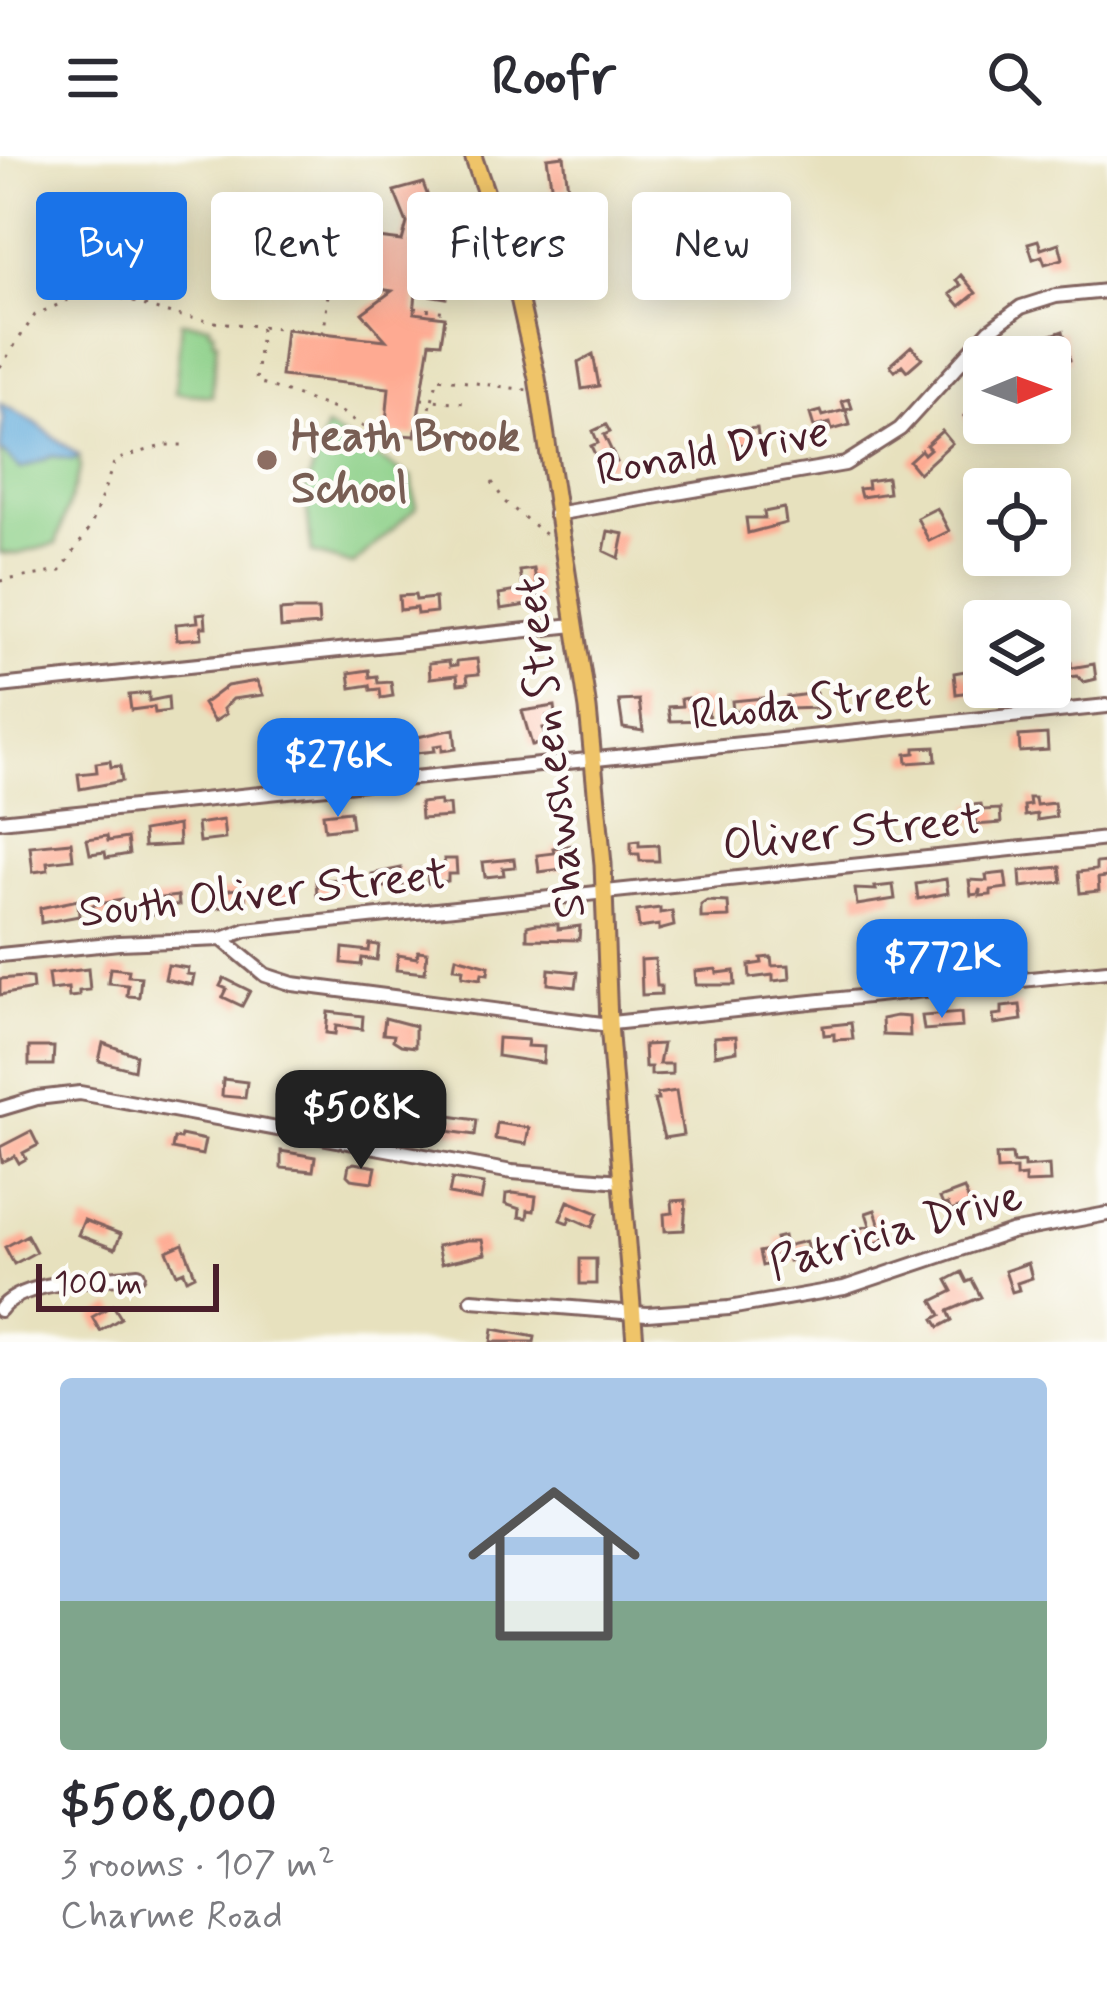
<!DOCTYPE html>
<meta charset="utf-8">
<style>
:root{--surface:#fff;--page:#f7f7f7;--text:#2b2b33;--muted:#7c7c81;--accent:#1a73e8}
body{margin:0;font-family:Mynerve,sans-serif;background:var(--page);color:var(--text);height:100vh;display:flex;flex-direction:column;font-size:45px;white-space:nowrap}
*{box-sizing:border-box;margin:0}
p{font-size:39px;color:var(--muted)}
.icon{flex:none;width:66px;height:66px;fill:none;stroke:currentColor;stroke-width:2;stroke-linecap:round;stroke-linejoin:round}
.map{position:relative;height:1186px;overflow:hidden}
.side{display:flex;flex-direction:column;background:var(--surface);flex:1}
.side>*{flex:none}
.guide{position:absolute;left:36px;top:36px;width:1035px;height:108px;display:flex;gap:24px}
.needle{width:78px;rotate:89deg}
.buttons{position:absolute;left:963px;top:180px;display:grid;gap:24px}
.buttons a{display:grid;place-items:center;width:108px;height:108px;border-radius:12px;background:var(--surface);box-shadow:0 6px 30px #0003;font-size:60px}
.scale{position:absolute;left:36px;bottom:30px;width:183px;box-sizing:border-box;padding-left:12px;border:6px solid #4a1f2b;border-top:0;font-size:33px;line-height:42px;white-space:nowrap;color:#4a1f2b;-webkit-text-stroke:9px #fdfcf7;paint-order:stroke}
.price{position:absolute;translate:-50% -102px;padding:0 27px;border-radius:24px;background:var(--accent);color:#fff;font-size:39px;line-height:78px;filter:drop-shadow(0 3px 6px #0008)}
.price::after{content:'';position:absolute;left:50%;top:72px;width:36px;height:27px;margin-left:-18px;background:inherit;clip-path:polygon(0 0,100% 0,50% 100%)}
.price.selected{background:#222;color:#fff}
ul{padding:0;list-style:none}
li{display:grid;align-content:center;gap:24px;height:636px;padding:0 60px}
li span{display:grid;place-items:center;height:372px;border-radius:12px;color:#555}
li>.icon{margin-inline-start:auto}
span .icon{width:216px;height:216px;fill:#fffc;stroke-width:1}
li b{font-size:51px}
.tag{padding:0 42px;border-radius:12px;background:var(--surface);box-shadow:0 6px 30px #0003;font-size:42px;line-height:108px}
.tag.selected{background:var(--accent);color:#fff}
header{display:flex;justify-content:space-between;align-items:center;height:156px;padding:0 60px;background:var(--surface);font-size:54px;font-weight:700}
.map>svg:first-child{display:block}
</style>
<header><svg class="icon" aria-label="menu" viewBox="0 0 24 24"><path d="M4 6h16M4 12h16M4 18h16"/></svg>Roofr<svg class="icon" aria-label="search" viewBox="0 0 24 24"><circle cx="10" cy="10" r="6"/><path d="M15 15l6 6"/></svg></header>
<div class="map">
<svg width="1107" height="1186" viewBox="0 0 1107 1186">
<rect width="100%" height="100%" fill="#fdfcf7"/>
<filter id="ink" filterUnits="userSpaceOnUse"><feTurbulence type="fractalNoise" baseFrequency=".00833" numOctaves="2"/><feDisplacementMap in="SourceGraphic" scale="24" xChannelSelector="R" yChannelSelector="G"/><feConvolveMatrix kernelMatrix="1 2 1 2 8 2 1 2 1" color-interpolation-filters="sRGB"/></filter>
<filter id="wash" filterUnits="userSpaceOnUse"><feTurbulence type="fractalNoise" baseFrequency=".004" numOctaves="4" result="noise"/><feDisplacementMap in="SourceGraphic" scale="48" xChannelSelector="R" yChannelSelector="G"/><feGaussianBlur stdDeviation="2.7" result="paint"/><feColorMatrix in="noise" values="0 0 0 0 0 0 0 0 0 0 0 0 0 0 0 0 0 1.4 0 .05"/><feComposite in="paint" operator="in"/></filter>
<g filter="url(#wash)">
<rect width="100%" height="100%" fill="#e7e1be"/>
<path fill="#8dd089" stroke="#6c785a" stroke-width="3" d="M181 166 210 169 209 174 214 175 213 184 217 185 212 240 175 237Z
M326 271 412 322 416 352 353 409 312 397 305 336Z
M0 294 21 313 53 300 73 304 79 300 80 313 56 388 18 398 0 397Z"/>
<path fill="#66aedd" stroke="#586684" stroke-width="3" d="M0 247 36 267 79 300 73 304 53 300 21 313 0 294 3 264Z"/>
<g id="blocks">
<path fill="#feaa92" d="M564 0 568 33 552 35 547 2Z
M423 27 438 68 411 79 410 88 452 91 446 142 416 137 414 157 445 161 441 187 430 186 415 280 385 278 389 232 281 220 286 173 386 184 362 157 392 135 318 123 323 75 402 85 407 67 394 35Z
M733 50 742 64 723 76 731 91 719 98 709 82 717 78 709 64Z
M1038 84 1041 93 1059 87 1063 103 1045 108 1042 100 1033 103 1028 87Z
M961 119 976 137 960 150 950 138 961 129 956 124Z
M1063 175 1070 204 1057 208 1053 196 1048 194 1040 196 1041 201H1025L1022 189Z
M911 190 922 202 907 215 902 209 895 215 890 209Z
M593 198 599 230 582 233 578 206Z
M984 225 981 258 984 267H993L982 278 964 260 979 245 975 241Z
M849 243 852 252 846 254 850 269 832 274 830 267 814 271 810 258 821 255 823 260 845 254 842 245Z
M606 269 610 276 604 279 617 306 602 313 591 290 598 287 593 275Z
M757 272 759 287 735 289 734 274Z
M942 275 952 287 919 317 909 305 921 294 924 298 930 293 926 289Z
M887 322 889 337 861 341 859 333 868 332 867 325Z
M784 352 786 367 748 377 746 362H765L764 356Z
M937 352 949 375 929 385 917 362Z
M608 375 624 378 619 402 604 395Z
M534 413 540 447 501 453 499 438 523 434 520 415Z
M415 439 416 444 435 442 436 456 417 458 416 452 400 454 399 440Z
M294 454H318L319 469 281 472 280 455Z
M205 457 206 471H201L202 482 177 484 176 468 198 466 197 458Z
M477 503 479 518 467 519 468 527 458 528 457 519 430 522 429 507 449 505 450 510 457 509V505Z
M1071 507V512L1094 508 1096 523 1084 526 1077 520 1059 522 1058 509Z
M369 514 370 521 377 520 378 527 391 526 393 540 381 542 380 533 371 534 370 529 351 532 349 517Z
M965 515 966 522 983 520 984 534 956 538 954 517Z
M257 525 263 539 233 543 223 553 226 558 214 566 203 548 227 530Z
M149 537V545L168 541 169 555 155 557 154 551 131 554 129 539Z
M816 537 818 552 789 553 787 541Z
M688 542 689 552 694 551 693 544 707 542 709 564 670 565 668 551 682 550 681 543Z
M764 542 765 558 738 560V554L733 555 732 545Z
M639 544 643 575 623 572 619 545Z
M555 550 556 558 547 560 549 571 543 572 547 587 532 589 522 555Z
M454 573 456 593 442 595V589L434 590 435 595 415 597 413 582Z
M1047 578 1048 594 1020 596 1019 580Z
M329 589 326 604 306 606 305 601 297 602 296 593Z
M935 591 936 605 907 607 906 598 915 597V592Z
M110 605 111 611 120 610 122 625 80 633 78 618 97 616 96 607Z
M1029 642H1035L1036 649 1054 647 1056 661 1037 664V658L1025 660 1024 650 1030 649Z
M440 645V649H449L450 661 421 663 420 647Z
M981 648 982 654 1000 653 1001 667 976 669V664L972 665 970 649Z
M350 655 352 671 325 674 323 658Z
M223 664 225 683 199 686 197 668Z
M178 669 179 689 144 691 143 675Z
M107 680 108 685 127 682 129 698 106 702 105 696 90 698 87 683Z
M639 685V690L658 689 659 705H640L639 698H631V686Z
M71 686 73 703 47 706 48 714 33 716 30 690Z
M574 689 577 711 539 716 537 699 554 697 553 692Z
M444 703H456L457 718H448V725L440 726V729L428 727 427 712 445 711Z
M514 703 515 711 503 712 504 719 485 721 483 706Z
M1107 706V721L1098 722 1099 735 1080 737 1078 716 1096 714V707Z
M1060 711 1062 726 1021 731 1020 715Z
M401 712 403 729 374 732 372 718Z
M1005 717 1007 732 991 734V739L980 740V733L978 738 971 739 969 724 987 725 986 719Z
M341 723 338 739 317 740 316 725Z
M946 723 948 737 918 743 916 728Z
M297 728 298 744 273 745 272 730Z
M893 729 895 743 857 749 855 733 876 734 875 731Z
M244 732 246 748 216 752 215 736Z
M178 740 179 749H173V756L153 758 152 743Z
M78 744 79 760 41 767 40 752Z
M122 744 124 759 95 765 93 749Z
M707 745 728 746 729 761 701 762V749Z
M660 752V757L672 755 674 770 659 774V769L639 772 637 755Z
M536 768H558V773L580 770 579 784 527 783V770Z
M954 780 956 806 929 804 928 794 943 793 942 781Z
M994 780 995 787 1014 785 1016 799 987 802 985 781Z
M370 788 379 789 377 804 362 802 361 809 342 807 343 792 369 795Z
M418 795 427 796 425 817 396 814 398 799 417 802Z
M456 801 489 810 488 818 482 817 481 823 462 820 463 813 454 812Z
M771 801 772 810 789 809 790 823 773 825V819L750 822 749 809 762 807 761 802Z
M655 803 657 830H661V838L642 839 641 804Z
M168 809 188 812 187 818 194 819 192 829 165 823Z
M110 812 129 814 128 820 141 821 139 841 127 840 128 829 108 827Z
M88 813 90 834 79 835V840L69 841 68 832 50 834 48 818Z
M549 813 578 816 576 831 548 828Z
M716 813 717 817 734 815 735 829H696L695 815Z
M24 821 32 822 33 833 0 839V823Z
M224 822 250 835 242 850 223 841 227 833 220 830Z
M1020 849 1022 864 994 868 993 859 1002 858V851Z
M328 856 363 860 362 873 336 870 335 878 326 877Z
M961 857 962 871 924 874 922 860Z
M896 860 909 861 910 880 883 879 882 863Z
M385 862 415 870V891L401 889 393 884 394 879 383 878Z
M851 867 853 883 834 884V878L824 879 823 870Z
M736 880 737 895 715 899 714 881Z
M498 882 528 884 527 890 544 891 543 907 497 900Z
M103 887 136 899 134 914 99 905Z
M663 888 659 908H672V918L651 919V911H645L644 889Z
M29 891H54L53 909H29Z
M223 923 247 926 245 942 222 940Z
M676 935 683 979 664 982 654 944H658L657 938Z
M387 949 418 954 416 969 385 962Z
M449 960 477 964 475 979 447 975Z
M497 967 529 972 526 988 495 983Z
M31 975 38 989 23 997 26 1003 19 1007 15 1000 2 1006 0 991Z
M181 979 205 984 202 999 172 993 174 982 180 983Z
M281 995 315 1001 313 1015 281 1012Z
M1012 998 1013 1007 1024 1006V1011L1049 1009 1050 1026 1025 1027V1020L1016 1021V1013L997 1014 996 999Z
M354 1007 376 1011 373 1026 351 1023 347 1019 349 1009Z
M452 1023 484 1028 481 1044 449 1038Z
M964 1033 970 1048 951 1055 948 1048 943 1049 940 1042Z
M513 1037 536 1040 534 1055 528 1054 527 1062 519 1061 520 1053 505 1048 506 1038Z
M686 1044 684 1074 665 1075 664 1058 673 1057 672 1045Z
M568 1045 598 1057 592 1071 570 1061 568 1067 560 1064Z
M875 1054 884 1084 862 1092 853 1075 870 1069 866 1057Z
M84 1064 121 1078 115 1093 78 1079Z
M27 1079 36 1096 14 1108 5 1091Z
M784 1080 786 1090 806 1085 809 1101 789 1105 787 1097 776 1100 778 1106 762 1110 759 1096 779 1092 776 1082Z
M467 1084H482L485 1098 441 1108 437 1090Z
M183 1088 195 1119 187 1123 184 1115 177 1118 167 1095Z
M580 1103H596V1128H580Z
M1028 1107 1032 1122 1017 1127 1019 1134 1012 1136 1005 1115Z
M962 1116 967 1126 972 1124 981 1141 948 1155 952 1164 939 1171 934 1163 941 1159 933 1145 953 1135 947 1124Z
M113 1149 121 1162 100 1175 92 1161Z
M493 1173 535 1181 534 1186H491Z"/>
</g>
</g>
<g filter="url(#ink)">
<use href="#blocks" fill-opacity="0" stroke="#81635e" stroke-width="3"/>
<g fill="none" stroke-linecap="round" stroke-linejoin="round">
<g stroke="#81635e" stroke-width="18">
<path id="minor" d="M555 358 845 308 900 273 990 174 1021 151 1056 140 1107 135
M0 530 574 469
M0 665 1107 550
M222 783 265 819 293 828 602 868 1107 815
M0 799 119 787 222 783 246 774 1107 683
M0 953 37 942 80 937 512 1016 621 1025
M472 1144 647 1158 729 1152 844 1132 1011 1076 1107 1058
M0 1154C22 1123 101 1124 138 1119"/>
</g>
<g stroke="#81635e" stroke-width="21">
<path id="major" d="M473 0 513 115 537 222 588 553 603 708 609 868 635 1186"/>
</g>
<path stroke="#81635e" stroke-width="3" stroke-dasharray="3 9" stroke-linecap="butt" d="M94 131 103 114
M415 152 447 156
M261 172 256 225 340 255 384 285
M0 211 35 159 93 133 171 158 214 166 324 176 329 128
M421 243 432 244 438 222 527 234
M422 287 432 244 465 247
M492 326 505 346 547 380
M0 425 61 415 91 370 115 304 165 289H183"/>
<use href="#minor" stroke="#fff" stroke-width="12"/>
<use href="#major" stroke="#efc469" stroke-width="15"/>
</g>
</g>
<circle fill="#8d6e63" stroke="#fdfcf7" stroke-width="4.5" cx="267" cy="304" r="12"/>
<g text-anchor="middle" stroke-width="9" stroke-linejoin="round" paint-order="stroke">
<g font-size="45" font-weight="bold" fill="#785e54" stroke="#fdfcf7" text-anchor="start">
<text x="291" y="294">Heath Brook<tspan x="291" dy="52">School</tspan></text>
</g>
<g font-size="45" fill="#4a1f2b" stroke="#fdfcf7">
<text transform="translate(712 293) rotate(-10)" y="16">Ronald Drive</text>
<text transform="translate(811 545) rotate(-6)" y="16">Rhoda Street</text>
<text transform="translate(548 592) rotate(-97)" y="16">Shawsheen Street</text>
<text transform="translate(852 674) rotate(-6)" y="16">Oliver Street</text>
<text transform="translate(263 735) rotate(-6)" y="16">South Oliver Street</text>
<text transform="translate(895 1072) rotate(-16)" y="16">Patricia Drive</text>
</g>
</g>
</svg>
<div class="buttons">
<a><svg class="needle" viewBox="-14 -14 28 28"><path d="M0-13l5 13h-10z" fill="#e53935"/><path d="M0 13l5-13h-10z" fill="#7c7c81"/></svg></a>
<a><svg class="icon" aria-label="locate" viewBox="0 0 24 24"><circle cx="12" cy="12" r="6"/><path d="M12 2v4M12 18v4M2 12h4M18 12h4"/></svg></a>
<a><svg class="icon" aria-label="layers" viewBox="0 0 24 24"><path d="M12 4l9 5-9 5-9-5zM3 14l9 5 9-5"/></svg></a>
</div>
<div class="scale">100 m</div>
<b class="price" style="left:338px;top:664px">$276K</b>
<b class="price" style="left:942px;top:865px">$772K</b>
<b class="price selected" style="left:361px;top:1016px">$508K</b>
<div class="guide">
<a class="tag selected">Buy</a>
<a class="tag">Rent</a>
<a class="tag">Filters</a>
<a class="tag">New</a>
</div>
</div>
<section class="side">
<ul>
<li><span style="background:linear-gradient(#a9c7e8 60%,#7fa58c 0)"><svg class="icon" aria-label="home" viewBox="0 0 24 24"><path d="M3 11l9-7 9 7M6 9v11h12V9"/></svg></span><div><b>$508,000</b><p>3 rooms · 107 m²</p><p>Charme Road</p></div></li>
</ul>
</section>
